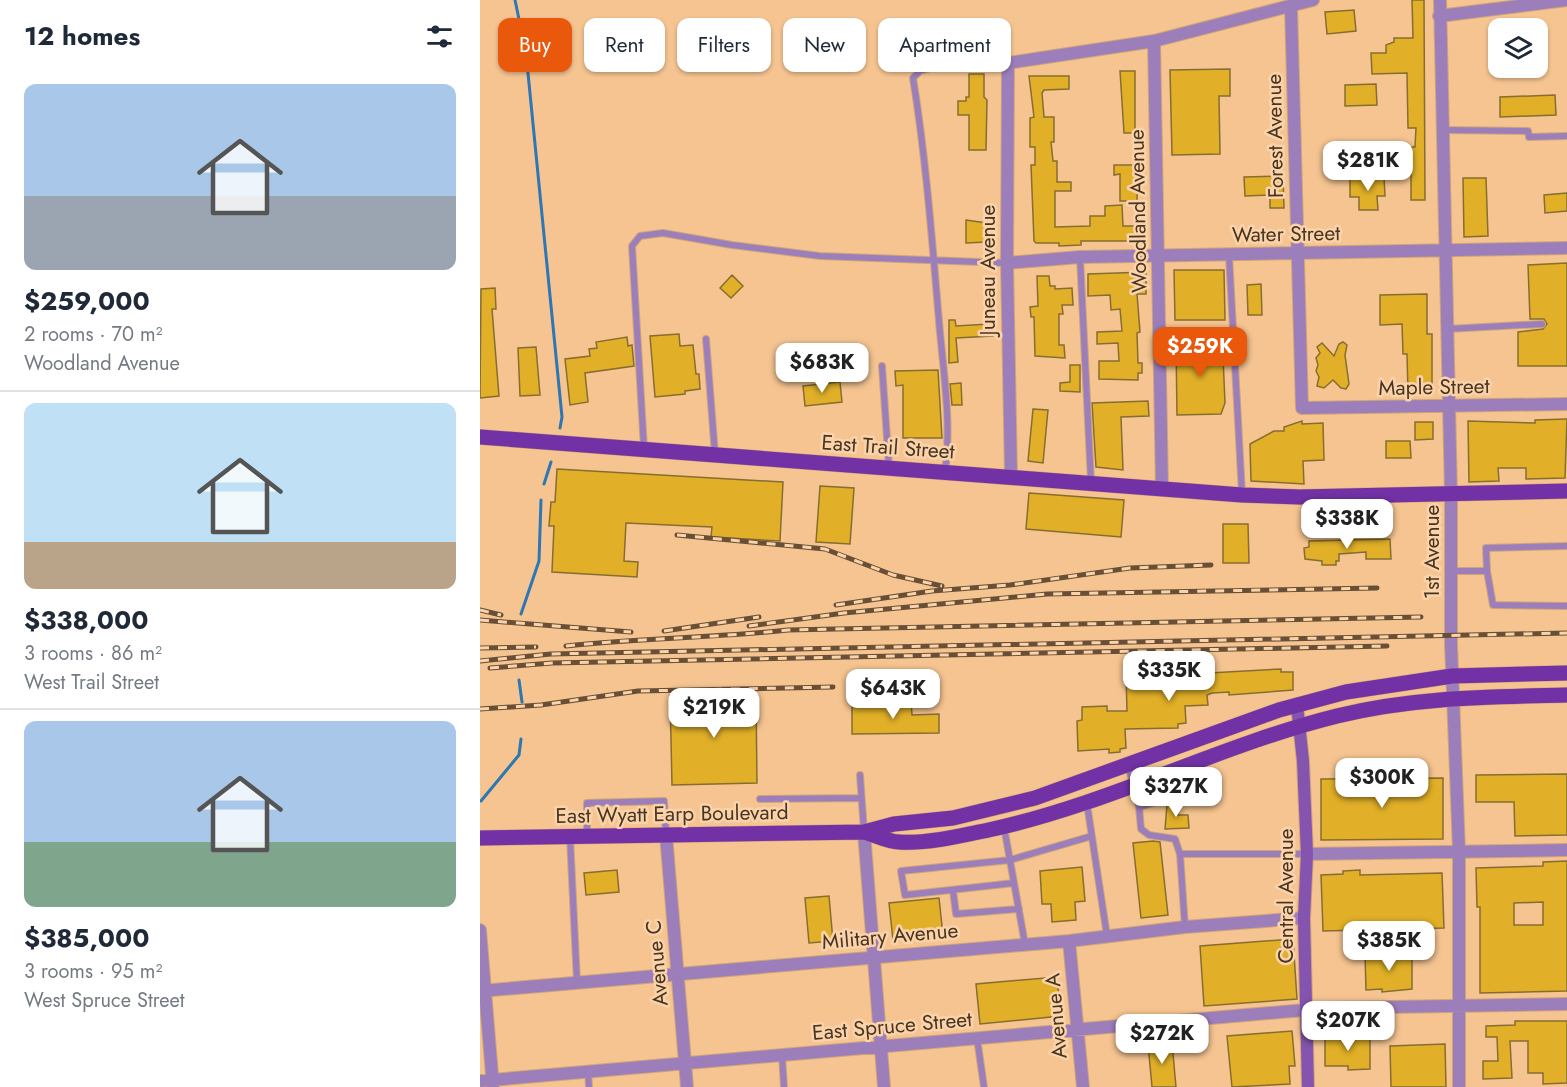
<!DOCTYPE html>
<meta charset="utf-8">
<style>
:root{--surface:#fff;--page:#f2f2f3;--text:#1f2937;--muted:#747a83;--line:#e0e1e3;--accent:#ea580c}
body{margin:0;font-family:Jost,sans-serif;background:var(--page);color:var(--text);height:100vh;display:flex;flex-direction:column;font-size:22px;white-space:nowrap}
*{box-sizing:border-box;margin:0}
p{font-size:20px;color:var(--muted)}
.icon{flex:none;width:33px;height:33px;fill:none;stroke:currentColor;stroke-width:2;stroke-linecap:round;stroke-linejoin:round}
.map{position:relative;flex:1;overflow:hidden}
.sheet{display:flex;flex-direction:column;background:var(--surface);width:480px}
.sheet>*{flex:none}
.hud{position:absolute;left:18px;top:18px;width:570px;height:54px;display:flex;gap:12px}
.buttons{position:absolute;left:1008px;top:18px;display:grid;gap:12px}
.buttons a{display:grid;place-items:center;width:60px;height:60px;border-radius:12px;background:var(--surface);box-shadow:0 2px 4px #0004;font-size:30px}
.price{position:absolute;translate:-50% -51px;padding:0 14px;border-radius:12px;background:#fff;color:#222;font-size:20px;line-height:39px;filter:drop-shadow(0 2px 3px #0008)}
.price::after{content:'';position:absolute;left:50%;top:36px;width:18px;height:14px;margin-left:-9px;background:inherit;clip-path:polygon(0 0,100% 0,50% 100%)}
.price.active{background:var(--accent);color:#fff}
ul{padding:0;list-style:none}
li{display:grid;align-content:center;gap:12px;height:318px;padding:0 24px}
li+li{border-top:2px solid var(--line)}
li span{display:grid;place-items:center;height:186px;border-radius:12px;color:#555}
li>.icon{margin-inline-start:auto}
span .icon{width:108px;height:108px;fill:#fffc;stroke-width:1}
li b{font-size:26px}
h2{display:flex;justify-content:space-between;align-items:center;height:72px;padding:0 24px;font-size:26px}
.chip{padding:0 21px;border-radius:12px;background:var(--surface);box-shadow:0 2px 4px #0004;font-size:21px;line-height:54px}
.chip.active{background:var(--accent);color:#fff}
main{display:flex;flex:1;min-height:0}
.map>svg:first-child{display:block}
</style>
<main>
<section class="sheet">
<h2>12 homes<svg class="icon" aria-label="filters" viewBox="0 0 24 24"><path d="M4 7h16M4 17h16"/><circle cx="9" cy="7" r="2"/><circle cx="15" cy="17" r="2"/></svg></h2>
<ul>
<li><span style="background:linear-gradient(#a9c7e8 60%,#9aa5b1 0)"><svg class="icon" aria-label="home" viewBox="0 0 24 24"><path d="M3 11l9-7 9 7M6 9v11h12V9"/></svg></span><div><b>$259,000</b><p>2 rooms · 70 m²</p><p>Woodland Avenue</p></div></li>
<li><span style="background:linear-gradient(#bfe0f5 75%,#b9a48a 0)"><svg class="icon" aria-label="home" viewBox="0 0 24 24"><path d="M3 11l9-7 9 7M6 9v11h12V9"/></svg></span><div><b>$338,000</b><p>3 rooms · 86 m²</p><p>West Trail Street</p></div></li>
<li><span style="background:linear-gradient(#a9c7e8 65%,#7fa58c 0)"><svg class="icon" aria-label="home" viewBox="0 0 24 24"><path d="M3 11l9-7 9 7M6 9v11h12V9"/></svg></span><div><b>$385,000</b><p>3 rooms · 95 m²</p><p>West Spruce Street</p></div></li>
</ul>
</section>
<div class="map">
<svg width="1087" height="1087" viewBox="0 0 1087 1087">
<rect width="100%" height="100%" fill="#f5c491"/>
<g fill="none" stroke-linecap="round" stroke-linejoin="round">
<path stroke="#2c77b4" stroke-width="3" d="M35 0 46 53 82 417 80 428
M64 484 71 462
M41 614 59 561 61 500
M39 680 42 702
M1 801 39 755 41 739"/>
</g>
<path fill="#e1b028" stroke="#876d2f" stroke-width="1.5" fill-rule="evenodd" d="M932 0H944L945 200H931V147H935L936 128H928L927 73 892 74 891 53H906V45L914 42V38H933Z
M874 10 876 31 847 34 845 12Z
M750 69V96H739L740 154 692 155 690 70Z
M640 71H655V133H644Z
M489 74H504V97L507 100 506 150H489V115H478V101H486V97H489Z
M549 76H589V89L564 90 562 93 564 117H574V142H571L573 161H577V182H591V191H575V227L610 226V216H625V206L642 205 643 226H660V241H601V245L579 246V243H556L554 241 551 165H555V147H550V118L554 117Z
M896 84 897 105 865 106V85Z
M1075 95 1076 115 1020 117V97Z
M634 165H658L657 201H640V174L634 175Z
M803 176 804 208H790V195L765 196 764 177Z
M904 177 905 196H897L898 210H879V197H870V178Z
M983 178H1006L1008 236 984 237Z
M1087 193V211L1065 213 1064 195Z
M486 220 506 223V242L486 243Z
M1087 263V366H1038V332L1063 329 1067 324 1064 319H1050L1048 265Z
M694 270H744L745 320H695Z
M666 272V294H657L660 332 657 333 658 363H662V373H658V380L619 379V361H639L638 343 617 344V332L642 331 640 309 631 310 630 295 608 296V274Z
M252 275 263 286 251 298 240 288Z
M557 276H569L570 286H575V289L592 288 593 305H582L583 314H579V345H584L585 358 555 356 554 317H551L550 307 558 306Z
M781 284 782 315H768L767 285Z
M15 288 16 309H12L19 396 0 398 1 289Z
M947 294V334H952V392H928L927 354H923L922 324 900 325V295Z
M469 320H475L476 326 509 324V327H513V336L476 338 478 362 469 363Z
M199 334 200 346 213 345 216 374H219L220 389 205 391V394L175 397 170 336Z
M147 337 148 346 152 345 154 366 105 373 108 402 90 405 85 359 110 356 109 349 117 348 116 342Z
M747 342 743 356 745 403 741 414 697 415 696 343Z
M842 343 854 356 859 344 863 342 867 345 865 355 869 384 866 389 861 388 853 380 844 388 837 386 839 377 836 371 838 365 836 358 840 353 837 347Z
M56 347 60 395 40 396 38 348Z
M590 365H600V392L580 391V383L590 382Z
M458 370 462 438H423V385L416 386 415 371Z
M360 382 362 402 325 406 323 386Z
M481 383 482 405H472L470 384Z
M668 401 669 416 641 417 643 470 616 467 612 403Z
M553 409 568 410 563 463 548 461Z
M1087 419 1085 478 1046 479V468H1018L1019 481 989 482 988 421 1055 423V420Z
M822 421V424L843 423 844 460 823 461 824 484 771 481 770 444 794 431H804V427Z
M935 422H953V439L935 440Z
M906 441H930L931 458H906Z
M77 469 303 482 300 541 231 537 232 527 146 523 144 561 158 562 157 577 72 572 74 526H69L71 502H75Z
M340 486 374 488 370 544 336 542Z
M549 493 644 500 641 537 546 529Z
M743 524H768L769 563H743Z
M910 539 911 559H886V552L859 554V561H856V565H842V561L825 559 824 548 829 547V541Z
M710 667H729V673L801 669V672H813V690L749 695V692L732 693 727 695 728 705 705 706 706 723 698 724V728L645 729 646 748 640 749V752L629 753V749L598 751 597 721 602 720V707L627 706V711H647L646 676 677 675V671L711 673Z
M276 694 277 783 192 785 190 695Z
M431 699 432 715 459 714V733L372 734V707L414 706 413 700Z
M1087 774V835L1035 836 1034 802H996V775Z
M963 778V839L841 840V779Z
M697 802 698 815H708L709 828 685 829 687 805Z
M673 841 680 842 688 915 661 918 653 843Z
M1087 861V991L1000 993V907H997L996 868 1063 866V862ZM1063 902V925H1034V903Z
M602 867 605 901 595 902 596 920 572 922 571 904H562L560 871Z
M137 870 139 892 106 895 104 873Z
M880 870V875L962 873 964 928 843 931 841 875 863 874V871Z
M349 896 353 941 329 943 325 898Z
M459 898 463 935 413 940 409 903Z
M813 939 817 999 724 1006 720 946Z
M915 952 932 954V989L902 992V989L886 990 885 955Z
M577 977 581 1016 500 1024 496 984Z
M1035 1021H1087V1083L1063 1084V1073H1048V1041H1030L1032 1078 1003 1079V1061H1018L1017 1037H1006V1026L1035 1025Z
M812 1031 815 1066H809L810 1084 752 1087 747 1036Z
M890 1036V1069L868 1070V1066H845V1037Z
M692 1042 696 1087H672L668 1044Z
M965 1044 966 1087H911L910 1046Z"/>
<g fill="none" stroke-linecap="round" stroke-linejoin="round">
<g stroke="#cfa578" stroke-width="8">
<path id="lane" d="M963 130 1048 131 1049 137 1087 136
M749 255 762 494
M600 257 611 482
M967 329 1062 324
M226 339 235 454
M402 366 409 467
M164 448 152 246 160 236 183 233 252 245 340 256 527 263
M465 472C472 422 463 370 459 321 452 240 446 158 433 78L440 71 450 68 528 64
M971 571H1007L1013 605 1087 606
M1007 571 1006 548 1087 546
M648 765 659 807 661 829 669 835 695 839 700 854H827
M380 775 384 831
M280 799 380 798
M607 804 627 936
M659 807 701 795 705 786 699 769
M524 827 545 944
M107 835V803L184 801 186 835
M90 837 97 982
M700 854 705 927
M534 883 425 895 421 871 530 860 612 836
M473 890 476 914 539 909
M497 1038 504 1087
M302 1055 304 1087
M108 1071 109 1087"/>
</g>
<g stroke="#cfa578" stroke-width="14">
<path id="street" d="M960 0 971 495V644L979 851V1087
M811 7 822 408 1087 404
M959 16 1087 0
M674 41 682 489
M527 263 600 257 1087 248
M531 476 527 263 528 63 674 41 833 0
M384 832 404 1087
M186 835 207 1087
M827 854 1087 850
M0 930 13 1087
M589 941 603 1087
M0 991 589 941 705 927 824 918
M0 1081 848 1008 1087 1004"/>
</g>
<g stroke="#cfa578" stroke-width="14">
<path id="secondary" d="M817 705 823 761 827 854 824 918 828 1087"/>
</g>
<g stroke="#cfa578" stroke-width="16">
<path id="primary" d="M0 437 762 495 820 497 1087 491
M384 832C395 835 408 842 419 842 449 844 484 835 513 829 631 803 740 745 857 716 933 697 1009 697 1087 695
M0 838 384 832 414 824 473 818 555 798 799 710 866 692 972 676 1087 673"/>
</g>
<path stroke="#a07d59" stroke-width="2" stroke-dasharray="4.5 3" stroke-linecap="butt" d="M764 647V653
M677 649V655"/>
<use href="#lane" stroke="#9c7ebb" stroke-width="6"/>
<use href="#street" stroke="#9c7ebb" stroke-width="12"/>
<use href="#secondary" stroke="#8454ae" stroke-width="12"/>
<use href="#primary" stroke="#7231a4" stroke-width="15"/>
<g stroke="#684f35" stroke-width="5">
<path id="rail" d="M197 535 345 549 413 575 462 586
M356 605 452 591 530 585 650 568 731 565
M0 610 21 615
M0 620 151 632
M269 626 364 613 567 594 897 588
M184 631 279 617
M86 646C160 638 234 638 308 630L941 617
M0 648 56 647
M0 661 71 654 1087 633
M10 668 72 663 907 646
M0 709 61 705 158 691 353 687"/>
</g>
<use href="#rail" stroke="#fbd3ab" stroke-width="3" stroke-dasharray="9" stroke-linecap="butt"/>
</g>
<g text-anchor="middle" stroke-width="5" stroke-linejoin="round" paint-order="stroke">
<g font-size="21" fill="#483520" stroke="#fbd3ab">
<text transform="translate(795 136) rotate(-91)" y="7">Forest Avenue</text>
<text transform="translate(658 211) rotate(-91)" y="7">Woodland Avenue</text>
<text transform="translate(806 234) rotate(-1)" y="7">Water Street</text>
<text transform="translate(508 270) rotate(-90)" y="7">Juneau Avenue</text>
<text transform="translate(954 387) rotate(-1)" y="7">Maple Street</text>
<text transform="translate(408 447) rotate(4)" y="7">East Trail Street</text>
<text transform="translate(952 552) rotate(-90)" y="7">1st Avenue</text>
<text transform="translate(192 814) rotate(-1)" y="7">East Wyatt Earp Boulevard</text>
<text transform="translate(806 896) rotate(-90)" y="7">Central Avenue</text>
<text transform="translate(410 936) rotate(-5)" y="7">Military Avenue</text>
<text transform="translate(177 963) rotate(-95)" y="7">Avenue C</text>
<text transform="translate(576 1016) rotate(-95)" y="7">Avenue A</text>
<text transform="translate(412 1026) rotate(-5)" y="7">East Spruce Street</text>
</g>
</g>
</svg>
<div class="buttons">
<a><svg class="icon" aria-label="layers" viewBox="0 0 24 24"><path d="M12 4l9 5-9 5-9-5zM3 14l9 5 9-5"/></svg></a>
</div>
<b class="price" style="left:888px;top:192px">$281K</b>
<b class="price active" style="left:720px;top:378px">$259K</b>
<b class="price" style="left:342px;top:394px">$683K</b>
<b class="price" style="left:867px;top:550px">$338K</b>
<b class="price" style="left:689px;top:702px">$335K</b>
<b class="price" style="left:413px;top:720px">$643K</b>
<b class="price" style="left:234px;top:739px">$219K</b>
<b class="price" style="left:902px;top:809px">$300K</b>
<b class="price" style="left:696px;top:818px">$327K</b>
<b class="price" style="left:909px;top:972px">$385K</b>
<b class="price" style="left:868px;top:1052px">$207K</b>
<b class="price" style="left:682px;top:1065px">$272K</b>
<div class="hud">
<a class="chip active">Buy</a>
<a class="chip">Rent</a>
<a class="chip">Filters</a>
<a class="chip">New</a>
<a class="chip">Apartment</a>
</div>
</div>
</main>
